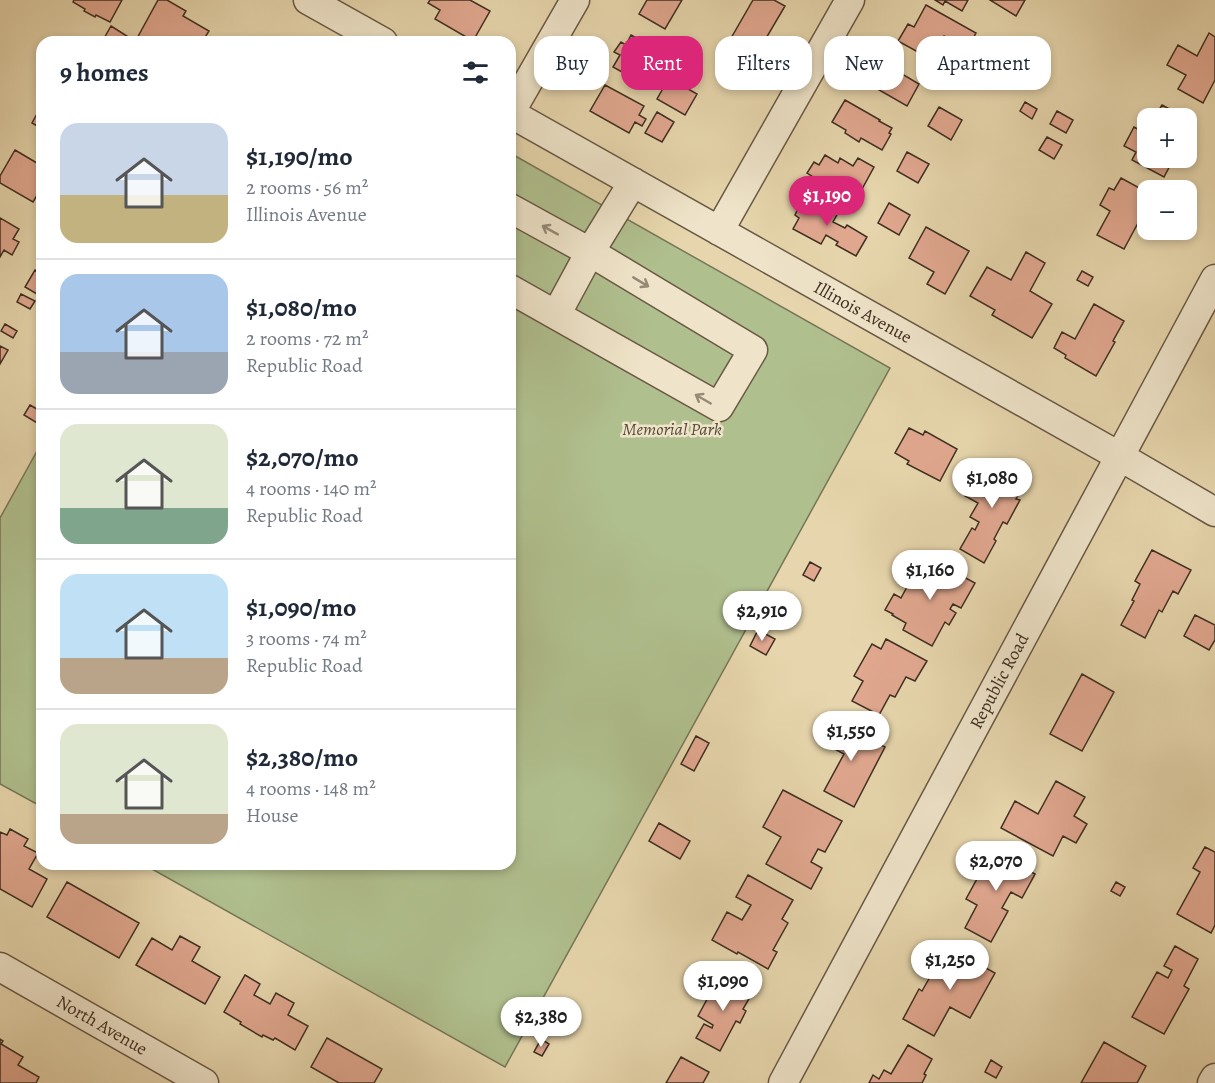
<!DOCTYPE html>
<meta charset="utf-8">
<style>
:root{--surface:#fff;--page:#f6f6f7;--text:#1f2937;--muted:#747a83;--line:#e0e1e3;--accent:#db2777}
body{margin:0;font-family:Alegreya,serif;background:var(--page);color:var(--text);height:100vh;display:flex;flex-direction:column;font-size:22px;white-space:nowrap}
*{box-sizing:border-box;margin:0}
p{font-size:20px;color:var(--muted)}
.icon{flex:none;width:33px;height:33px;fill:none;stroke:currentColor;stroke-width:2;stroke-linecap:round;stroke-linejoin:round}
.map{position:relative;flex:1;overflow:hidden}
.panel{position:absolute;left:36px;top:36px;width:480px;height:834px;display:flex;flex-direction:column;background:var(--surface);border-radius:18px;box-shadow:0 3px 9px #0003}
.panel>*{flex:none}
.banner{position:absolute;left:534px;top:36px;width:570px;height:54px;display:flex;gap:12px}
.controls{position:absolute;left:1137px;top:108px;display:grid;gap:12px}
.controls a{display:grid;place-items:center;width:60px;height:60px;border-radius:12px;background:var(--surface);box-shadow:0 3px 9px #0003;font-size:30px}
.price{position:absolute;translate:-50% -51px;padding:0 14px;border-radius:21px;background:#fff;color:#222;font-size:20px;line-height:39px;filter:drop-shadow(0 2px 3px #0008)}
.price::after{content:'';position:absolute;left:50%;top:36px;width:18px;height:14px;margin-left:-9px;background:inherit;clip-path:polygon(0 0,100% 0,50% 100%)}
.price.current{background:var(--accent);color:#fff}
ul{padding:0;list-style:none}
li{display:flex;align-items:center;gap:18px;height:150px;padding:0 24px}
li+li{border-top:2px solid var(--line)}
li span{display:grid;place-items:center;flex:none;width:168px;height:120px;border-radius:18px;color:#555}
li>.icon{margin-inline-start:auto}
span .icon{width:72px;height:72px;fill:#fffc;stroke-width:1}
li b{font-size:26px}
h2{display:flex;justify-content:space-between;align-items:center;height:72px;padding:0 24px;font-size:26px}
.pill{padding:0 21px;border-radius:18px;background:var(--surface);box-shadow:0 3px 9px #0003;font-size:21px;line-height:54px}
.pill.current{background:var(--accent);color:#fff}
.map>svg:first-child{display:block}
</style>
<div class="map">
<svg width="1215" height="1083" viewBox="0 0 1215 1083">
<rect width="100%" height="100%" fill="#e7d6ad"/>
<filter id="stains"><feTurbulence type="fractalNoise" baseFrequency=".00333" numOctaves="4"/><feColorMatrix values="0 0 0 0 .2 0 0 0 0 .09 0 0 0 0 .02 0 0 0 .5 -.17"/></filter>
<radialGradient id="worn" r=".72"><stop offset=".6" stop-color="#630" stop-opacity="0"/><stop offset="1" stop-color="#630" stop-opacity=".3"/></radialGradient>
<path fill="#b0bf8e" stroke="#777658" stroke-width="1.5" d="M510 153 890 368 505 1067 143 864H510Z
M42 442V807L0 784V518Z"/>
<path fill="#e1a890" stroke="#3e2e21" stroke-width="1.5" d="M74 0H122L110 22 96 15 95 17 84 11 85 9 73 2Z
M158 0H167L186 11 183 16 209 31 202 42H135Z
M430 0H470L490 11 473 41 435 19 440 10 428 3Z
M647 0H682L665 29 639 14Z
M753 0H774L785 6 765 40 769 42 763 51 760 49 746 74 719 59Z
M935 0H968L962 11 945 1 943 5Z
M990 0H1025L1016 16Z
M926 5 976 33 967 49 944 36 940 44 943 46 934 61 898 41 908 24 914 27Z
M111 26 130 38 128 42H102Z
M1209 33 1215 37V80L1203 103 1178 89 1186 75 1167 65 1178 45 1197 56Z
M631 35 656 49 638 81 613 67 620 55 614 52 621 42 626 45Z
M864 55 871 59 872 57 886 65 887 63 903 72 902 74 919 84 907 106 860 79 861 77 854 72Z
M669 78 697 94 685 115 657 99Z
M605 85 644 106 639 115 646 119 642 126 635 122 629 133 590 111Z
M845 100 880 120 879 121 892 128 889 133 891 134 882 150 861 138 859 142 845 133 846 130 832 122Z
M1025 102 1037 109 1032 119 1020 111Z
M1162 105 1186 118H1154Z
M939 107 962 120 951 140 928 126Z
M1057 111 1073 120 1066 133 1050 124Z
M657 112 674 122 662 142 645 133Z
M37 114 41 116 42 114V129L32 123Z
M1186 119 1193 122 1188 133 1194 136 1186 150Z
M1134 127 1146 134 1148 131V158H1174L1164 177 1132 160 1136 152 1124 146Z
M1047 137 1062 145 1054 159 1039 150Z
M15 150 42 166V187L33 202 0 183V176Z
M907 152 929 164 918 183 897 171Z
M825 155 838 163 840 158 853 166 858 158 874 167 855 202 843 194 841 197 811 180 813 177 807 173 814 162 819 165Z
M1121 178 1145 191 1139 204 1146 208 1124 249 1097 235 1110 211 1100 205 1109 188 1114 190Z
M810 197 838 213 833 222 845 228 847 225 867 237 856 256 836 245 838 242 826 235 821 244 793 229 799 218 795 215 800 204 805 207Z
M889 203 910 215 899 235 878 223Z
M0 218 19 229 13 239 19 242 12 255 4 250 0 257Z
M926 227 969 251 945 294 927 284 934 272 909 258Z
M1026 252 1045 263 1030 291 1052 304 1032 338 992 315 995 310 970 296 987 267 1011 280Z
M35 270 42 274V297L25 287Z
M1082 271 1093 277 1088 286 1077 280Z
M21 294 35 301 30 309 17 302Z
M1094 304 1124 321 1113 341 1115 342 1096 376 1065 358 1066 355 1054 348 1062 332 1075 339Z
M5 324 17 331 13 338 1 331Z
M0 346 8 350 0 364Z
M30 405 42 412V426L24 415Z
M909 428 923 435 925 431 957 449 940 481 907 464 909 461 895 453Z
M1000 462 1028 477 1016 499 1020 500 1007 524 1003 522 994 539 996 541 984 563 960 549 972 528 975 530 979 522 970 517 978 503 965 496 975 477 988 484Z
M1152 550 1191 570 1178 594 1173 591 1162 612 1159 610 1145 638 1121 625 1134 601 1132 600 1140 584 1135 581Z
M921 561 937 569 940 564 975 583 961 608 953 604 950 609 956 613 949 625 945 622 932 646 903 630 906 623 892 615 893 614 885 610 894 594 901 598Z
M810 562 821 568 814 581 803 575Z
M1195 615 1215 625V640L1209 650 1184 636Z
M758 630 775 639 766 655 750 646Z
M886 639 927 661 915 681 906 677 895 697 890 695 879 715 852 701 863 681 854 676 872 644 881 649Z
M1082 674 1114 692 1082 751 1050 734Z
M834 719 885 747 854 807 824 791 844 754 822 742Z
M696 736 709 743 694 771 681 764Z
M1056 781 1085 797 1074 816 1087 824 1076 843 1063 836 1053 856 1001 828 1015 801 1038 814Z
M783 790 842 821 825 852 818 849 811 862 822 868 811 889 766 864 781 837 763 827Z
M659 823 690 841 680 859 649 841Z
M10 829 28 839 24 846 38 853 29 869 47 879 32 907 0 889V832L7 835Z
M1205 847 1215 852V925L1211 933 1177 914 1200 872 1193 868Z
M987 850 999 857 1001 852 1026 866 1024 868 1035 874 1022 898 1011 892 1002 908 1008 911 991 942 965 928 977 905 966 899 984 866 980 863Z
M748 875 793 900 782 919 788 923 773 950 777 952 768 969 738 952 737 954 712 940 727 912 742 920 751 905 736 897Z
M67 882 139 923 119 958 47 917Z
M1116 882 1125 887 1120 896 1111 891Z
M180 936 200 947 192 961 220 977 205 1004 136 965 152 938 172 950Z
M956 943 978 955 975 962 995 973 970 1018 950 1007 934 1036 903 1019 919 989 922 991 934 970 940 973Z
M1175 946 1198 959 1184 986 1189 989 1164 1034 1132 1017 1157 972 1168 978 1172 970 1164 966Z
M245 975 260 984 254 995 270 1004 276 993 294 1003 288 1015 308 1026 295 1050 275 1038 273 1040 263 1035 262 1037 240 1024 241 1022 224 1012Z
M732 975 746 983 741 992 750 997 743 1009 746 1011 740 1023 736 1021 720 1051 696 1038 704 1024 712 1028 713 1025 698 1016 718 979 727 984Z
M327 1038 382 1069 374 1083H339L311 1067Z
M0 1039 3 1041 1 1044 23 1057 18 1065 39 1077 36 1083H0Z
M541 1039 549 1044 542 1056 534 1052Z
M1104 1042 1146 1066 1137 1083H1081Z
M908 1045 932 1059 924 1074 926 1075 922 1083H869L873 1075 879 1079 884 1070 891 1074Z
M681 1057 709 1072 703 1083H666Z
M991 1060 1002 1067 996 1078 985 1072Z"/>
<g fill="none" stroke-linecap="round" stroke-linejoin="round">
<g stroke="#685844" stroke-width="31">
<path id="minor" d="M308 0 383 42
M510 113 1119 456 1215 512
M510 113 575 0
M510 208 590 252 753 350 719 407 510 289
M719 231 850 0
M556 315 590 252 633 182
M0 967 204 1083
M783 1083 1215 279
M1212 1083 1215 1078"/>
</g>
<use href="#minor" stroke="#efe4ca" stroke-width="28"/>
</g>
<defs><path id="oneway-shaft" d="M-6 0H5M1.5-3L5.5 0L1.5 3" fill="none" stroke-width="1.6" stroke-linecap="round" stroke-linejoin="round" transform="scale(1.5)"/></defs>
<g stroke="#968976">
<use href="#oneway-shaft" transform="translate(550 230) rotate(-151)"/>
<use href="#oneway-shaft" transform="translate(641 282) rotate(31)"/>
<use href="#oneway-shaft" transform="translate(703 399) rotate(-150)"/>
</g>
<g text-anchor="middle" stroke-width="5" stroke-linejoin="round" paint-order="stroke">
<g font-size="18" fill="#3e2e21" stroke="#efe4ca">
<text transform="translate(863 312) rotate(29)" y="6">Illinois Avenue</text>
<text transform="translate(999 681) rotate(-62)" y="6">Republic Road</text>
<text transform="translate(102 1025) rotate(30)" y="6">North Avenue</text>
</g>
<g font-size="18" font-style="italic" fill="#554b37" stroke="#efe4ca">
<text x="672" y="435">Memorial Park</text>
</g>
</g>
<rect width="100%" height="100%" filter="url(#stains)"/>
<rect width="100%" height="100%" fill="url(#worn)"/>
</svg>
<div class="controls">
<a>+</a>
<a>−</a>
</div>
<b class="price current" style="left:827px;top:227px">$1,190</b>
<b class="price" style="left:992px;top:509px">$1,080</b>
<b class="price" style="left:930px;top:601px">$1,160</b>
<b class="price" style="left:762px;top:642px">$2,910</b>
<b class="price" style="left:851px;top:762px">$1,550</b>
<b class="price" style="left:996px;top:892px">$2,070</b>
<b class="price" style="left:950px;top:991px">$1,250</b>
<b class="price" style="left:723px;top:1012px">$1,090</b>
<b class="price" style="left:541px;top:1048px">$2,380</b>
<div class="banner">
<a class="pill">Buy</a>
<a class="pill current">Rent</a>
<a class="pill">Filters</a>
<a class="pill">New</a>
<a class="pill">Apartment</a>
</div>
<section class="panel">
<h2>9 homes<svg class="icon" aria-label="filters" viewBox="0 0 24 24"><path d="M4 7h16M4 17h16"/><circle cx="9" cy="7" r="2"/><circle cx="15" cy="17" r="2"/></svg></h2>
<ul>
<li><span style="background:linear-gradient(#c9d6e8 60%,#c2b280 0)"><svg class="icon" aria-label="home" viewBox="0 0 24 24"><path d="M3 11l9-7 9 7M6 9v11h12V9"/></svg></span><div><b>$1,190/mo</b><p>2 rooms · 56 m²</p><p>Illinois Avenue</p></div></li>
<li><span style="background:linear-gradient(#a9c7e8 65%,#9aa5b1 0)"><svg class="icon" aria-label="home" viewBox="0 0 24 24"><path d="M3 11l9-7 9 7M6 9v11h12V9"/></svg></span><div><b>$1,080/mo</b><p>2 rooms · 72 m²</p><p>Republic Road</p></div></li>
<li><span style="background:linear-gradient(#dfe7d0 70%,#7fa58c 0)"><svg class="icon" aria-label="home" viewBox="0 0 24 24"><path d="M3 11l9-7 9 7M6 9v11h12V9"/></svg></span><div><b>$2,070/mo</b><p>4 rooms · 140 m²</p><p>Republic Road</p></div></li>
<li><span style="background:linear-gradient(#bfe0f5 70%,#b9a48a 0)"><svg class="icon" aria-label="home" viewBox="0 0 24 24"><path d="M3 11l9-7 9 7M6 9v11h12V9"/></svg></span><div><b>$1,090/mo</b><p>3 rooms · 74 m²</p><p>Republic Road</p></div></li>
<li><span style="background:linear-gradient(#dfe7d0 75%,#b9a48a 0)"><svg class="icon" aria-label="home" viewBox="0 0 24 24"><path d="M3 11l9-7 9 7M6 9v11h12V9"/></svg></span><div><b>$2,380/mo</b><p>4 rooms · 148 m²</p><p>House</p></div></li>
</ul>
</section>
</div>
